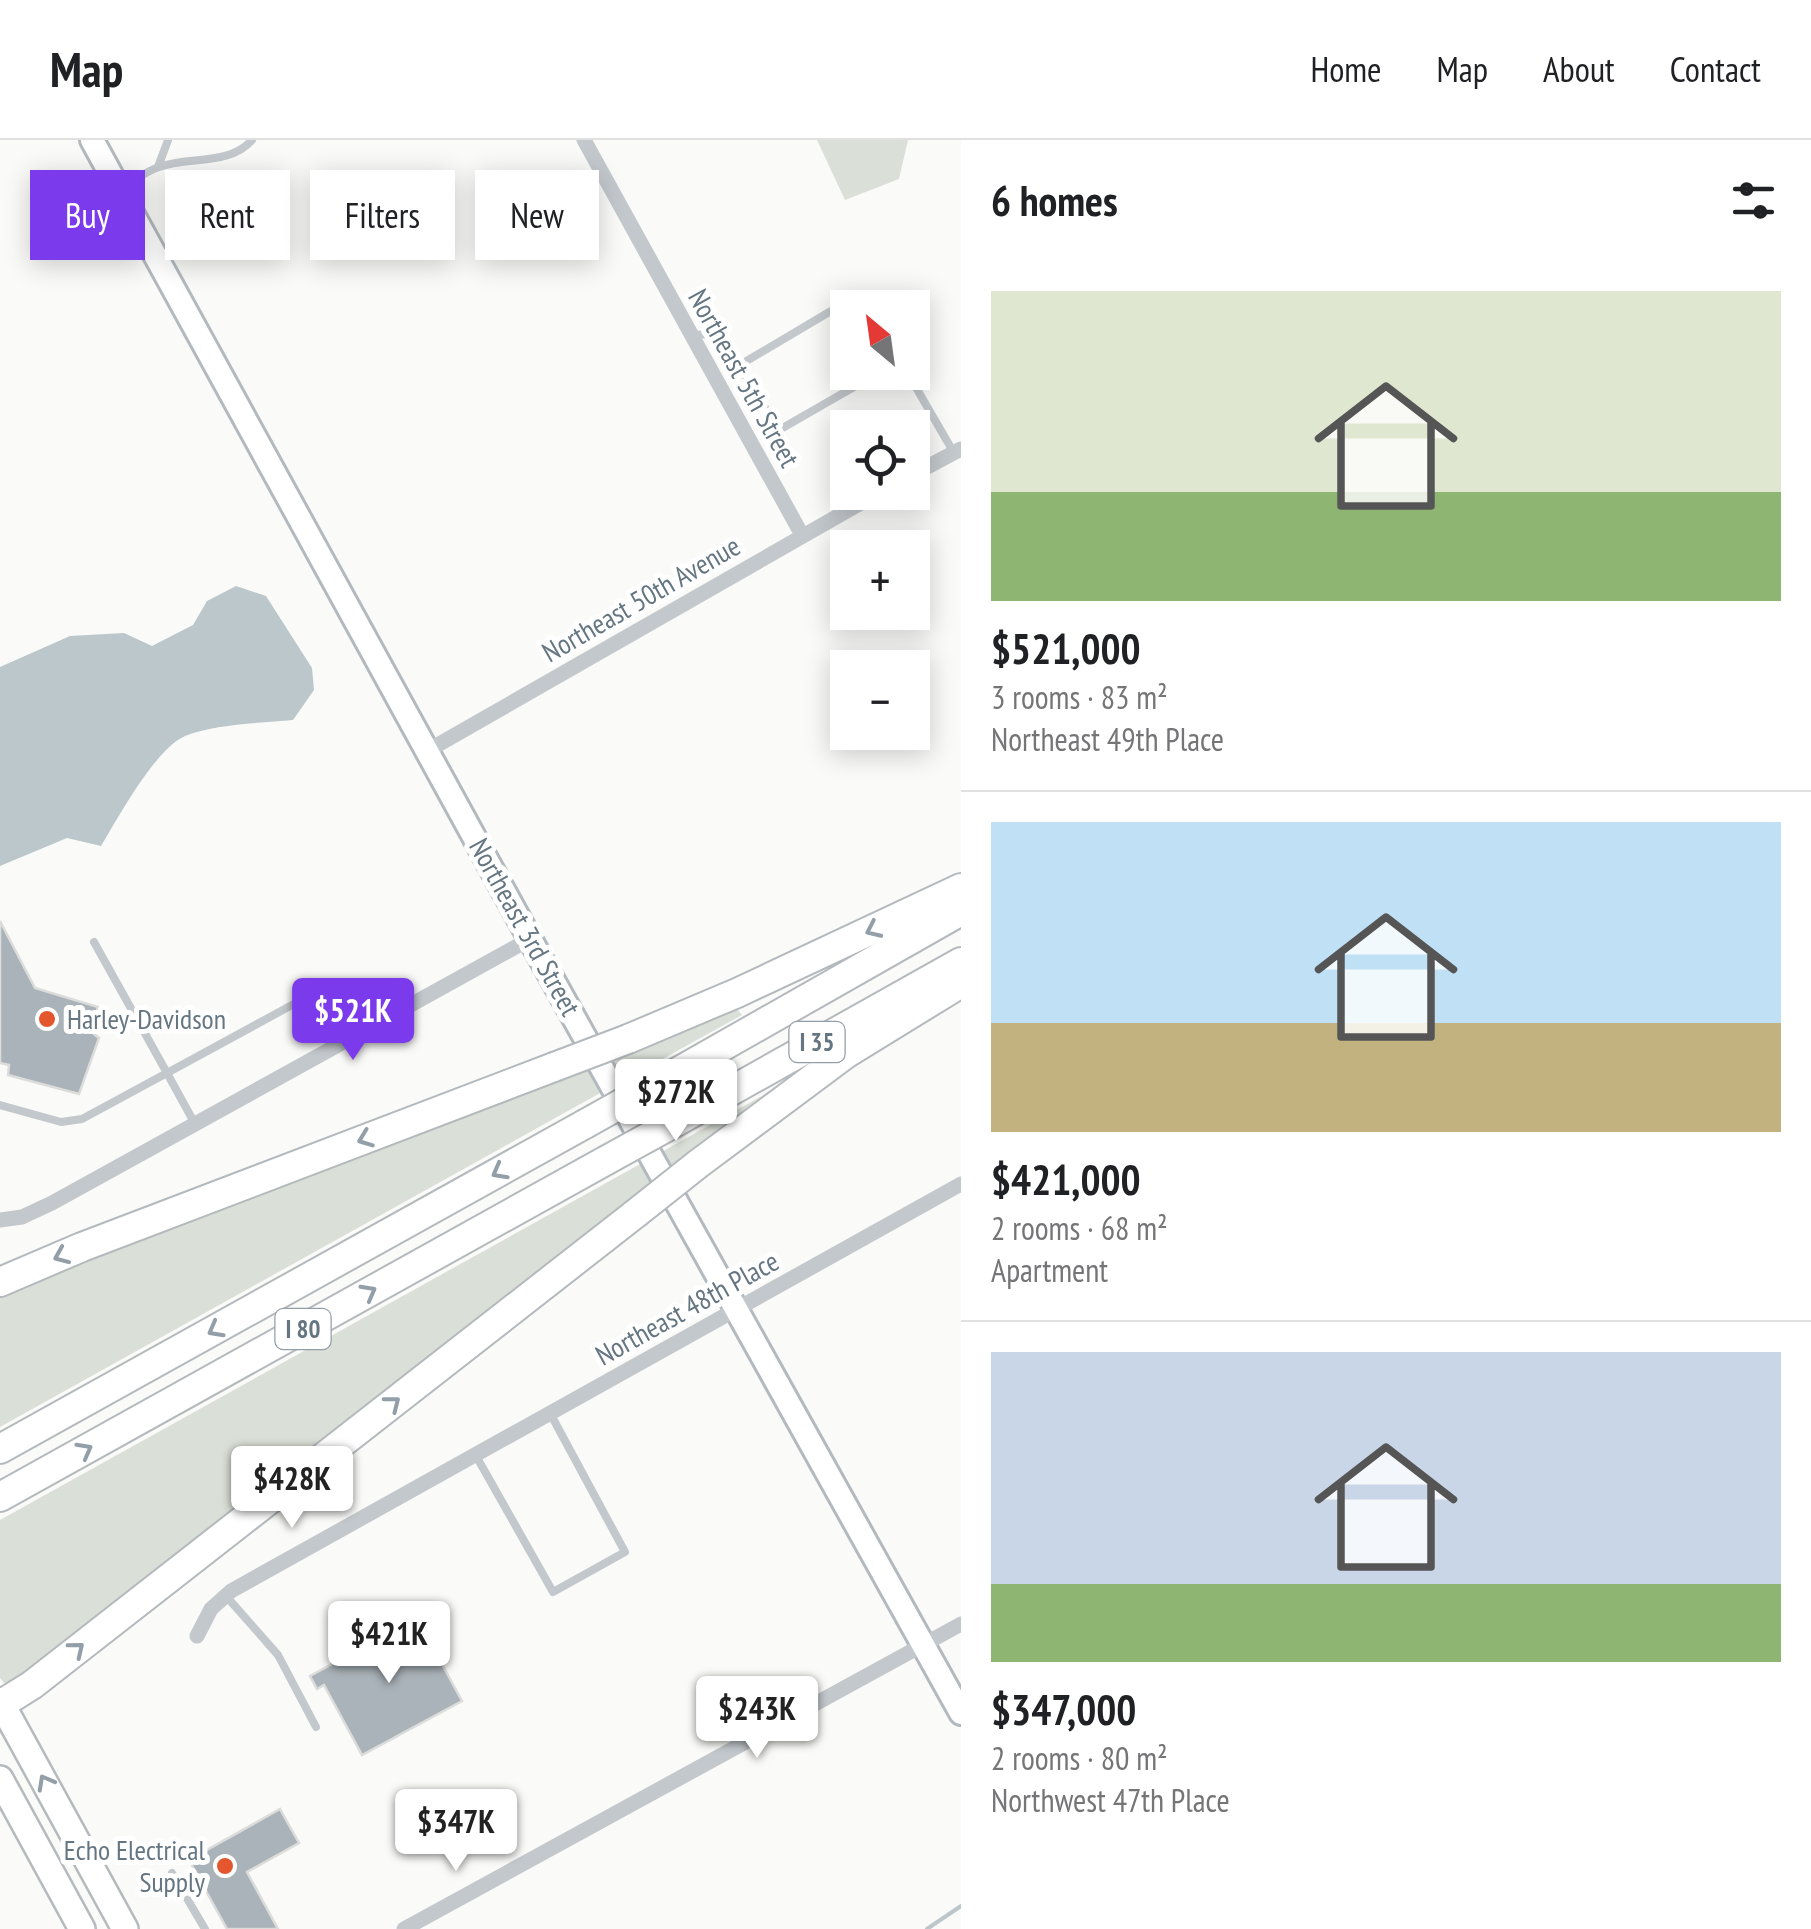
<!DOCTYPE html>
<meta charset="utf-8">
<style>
:root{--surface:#fff;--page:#f2f2f2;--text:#202124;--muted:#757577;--line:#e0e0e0;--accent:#7c3aed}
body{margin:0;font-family:"PT Sans Narrow",sans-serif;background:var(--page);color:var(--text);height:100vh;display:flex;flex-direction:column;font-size:38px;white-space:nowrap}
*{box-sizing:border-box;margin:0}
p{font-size:32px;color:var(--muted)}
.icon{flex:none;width:55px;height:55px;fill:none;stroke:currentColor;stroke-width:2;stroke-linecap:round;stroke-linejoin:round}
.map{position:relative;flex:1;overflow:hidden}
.sheet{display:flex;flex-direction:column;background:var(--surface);width:850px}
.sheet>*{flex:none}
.banner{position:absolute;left:30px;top:30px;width:780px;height:90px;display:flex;gap:20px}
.needle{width:65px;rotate:331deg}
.fabs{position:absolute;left:830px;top:150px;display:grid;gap:20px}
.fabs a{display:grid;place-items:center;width:100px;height:100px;border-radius:0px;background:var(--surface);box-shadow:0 5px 25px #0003;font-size:50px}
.price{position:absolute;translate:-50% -85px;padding:0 22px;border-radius:10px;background:#fff;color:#222;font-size:32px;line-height:65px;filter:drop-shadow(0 2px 5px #0008)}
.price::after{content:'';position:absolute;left:50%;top:60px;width:30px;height:22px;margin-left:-15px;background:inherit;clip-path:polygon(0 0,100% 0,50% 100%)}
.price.on{background:var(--accent);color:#fff}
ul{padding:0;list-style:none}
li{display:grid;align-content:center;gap:20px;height:530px;padding:0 30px}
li+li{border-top:2px solid var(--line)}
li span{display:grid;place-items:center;height:310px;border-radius:0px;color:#555}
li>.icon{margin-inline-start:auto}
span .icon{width:180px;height:180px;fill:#fffc;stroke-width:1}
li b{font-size:42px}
h2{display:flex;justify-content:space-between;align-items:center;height:120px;padding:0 30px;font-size:42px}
.chip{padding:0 35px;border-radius:0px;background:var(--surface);box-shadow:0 5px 25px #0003;font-size:35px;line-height:90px}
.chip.on{background:var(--accent);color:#fff}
header{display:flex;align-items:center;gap:60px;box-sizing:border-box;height:140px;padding:0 50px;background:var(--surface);border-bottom:2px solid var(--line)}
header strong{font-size:48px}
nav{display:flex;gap:55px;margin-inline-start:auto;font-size:35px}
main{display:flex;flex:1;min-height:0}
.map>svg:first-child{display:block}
</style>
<header>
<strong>Map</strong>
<nav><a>Home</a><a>Map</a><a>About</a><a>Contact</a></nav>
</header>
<main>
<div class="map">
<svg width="961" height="1789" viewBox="0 0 961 1789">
<rect width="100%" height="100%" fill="#fafaf8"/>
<path fill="#dadfd7" d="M817 0H908L899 39 845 60Z
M734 865 742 875 621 942 607 916Z
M586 924 602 952 0 1287V1155L101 1107Z
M778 947 781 951 670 1035 658 1014Z
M642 1023 655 1047 16 1542 4 1543 0 1538V1380Z"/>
<path fill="#bbc7cb" d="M236 446 266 456 312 528 314 550 293 580C261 583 215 584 185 596 155 609 118 678 101 706L67 698 0 726V527L70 496 124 493 152 506 193 485 207 461Z"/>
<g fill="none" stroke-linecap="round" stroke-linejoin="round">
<path stroke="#bbc7cb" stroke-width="4" d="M927 1789 961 1766"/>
</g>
<path fill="#aab3b9" stroke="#dcdcda" stroke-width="2.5" d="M0 781 35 848 98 867 90 891 99 898 79 954 8 935 9 925 0 923Z
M417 1478 462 1561 362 1615 324 1545 317 1549 310 1536Z
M280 1669 299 1703 247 1732 278 1789H227L189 1720Z"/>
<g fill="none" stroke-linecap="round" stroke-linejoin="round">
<g stroke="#b3babf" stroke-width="28">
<path id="secondary" d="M92 0 530 799 961 1573"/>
</g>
<g stroke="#b5babe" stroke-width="30">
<path id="primary" d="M0 1561 125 1789
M0 1639 82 1789"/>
</g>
<g stroke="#b4b9bd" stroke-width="32">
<path id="highway" d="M628 899 737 853 961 748
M653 946 961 771
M674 983 961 822
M698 1024 847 913 961 843
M0 1142 82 1107 554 927
M0 1309 585 984
M0 1357 605 1021
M0 1565 32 1545 635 1074"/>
</g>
<path stroke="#c3c8cc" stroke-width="8" d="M158 27 168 0
M123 47C135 41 146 31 159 27 189 16 229 26 252 0
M692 195 716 194 722 199 779 290 880 232
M738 226 858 155 867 168
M907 232 954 313
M94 802 167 933 303 859 319 867 339 905
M0 965 61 982 82 979 167 933 195 984
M475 1314 553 1452 625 1412 550 1273
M226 1456 278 1515 316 1587
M172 1733 205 1789"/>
<path stroke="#c3c8cc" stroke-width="15" d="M584 0 802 395
M912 335 961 309
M427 611 880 352
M0 1080 22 1077 52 1063 530 799
M197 1496 211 1469 231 1451 961 1044
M404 1789 961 1484"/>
<use href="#secondary" stroke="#fff" stroke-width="22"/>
<use href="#primary" stroke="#fff" stroke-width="25"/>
<use href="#highway" stroke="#fff" stroke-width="28"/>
<g stroke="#b4b9bd" stroke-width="32" stroke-linecap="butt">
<path id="highway-bridge" d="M554 927 628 899
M585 984 653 946
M605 1021 674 983
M635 1074 698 1024"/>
</g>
<use href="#highway-bridge" stroke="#fff" stroke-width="28"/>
</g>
<defs><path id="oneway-chevron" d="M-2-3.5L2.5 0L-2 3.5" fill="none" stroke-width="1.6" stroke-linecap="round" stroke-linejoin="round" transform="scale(2.5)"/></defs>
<g stroke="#939fa8">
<use href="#oneway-chevron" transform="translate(873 790) rotate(155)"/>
<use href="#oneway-chevron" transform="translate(365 999) rotate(159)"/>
<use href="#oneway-chevron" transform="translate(499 1032) rotate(151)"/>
<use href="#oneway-chevron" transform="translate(61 1116) rotate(157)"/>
<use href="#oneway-chevron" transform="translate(369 1152) rotate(-29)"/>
<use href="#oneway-chevron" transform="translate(215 1190) rotate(151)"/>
<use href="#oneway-chevron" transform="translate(393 1263) rotate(-38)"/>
<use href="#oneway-chevron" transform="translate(85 1310) rotate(-29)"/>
<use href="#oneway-chevron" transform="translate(77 1509) rotate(-39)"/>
<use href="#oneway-chevron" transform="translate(45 1642) rotate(-119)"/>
</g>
<g fill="#e4572e" stroke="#fff" stroke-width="4">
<circle cx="47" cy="879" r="10"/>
<circle cx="225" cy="1726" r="10"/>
</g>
<g text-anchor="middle" stroke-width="10" stroke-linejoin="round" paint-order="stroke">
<g fill="#fff" stroke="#939fa8" stroke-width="2.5">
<rect x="789.5" y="882" width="55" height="40" rx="8"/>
<rect x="275.5" y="1169" width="55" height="40" rx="8"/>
</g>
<g font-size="25" font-weight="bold" fill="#657683">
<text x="817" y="911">I 35</text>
<text x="303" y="1198">I 80</text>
</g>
<g font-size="28" fill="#657683" stroke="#fff">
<text transform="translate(744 238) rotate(61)" y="10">Northeast 5th Street</text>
<text transform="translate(641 459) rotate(-30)" y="10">Northeast 50th Avenue</text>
<text transform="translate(525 787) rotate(61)" y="10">Northeast 3rd Street</text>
<text transform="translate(687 1168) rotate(-29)" y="10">Northeast 48th Place</text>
</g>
<g font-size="28" fill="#657683" stroke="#fff" text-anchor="start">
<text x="67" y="889">Harley-Davidson</text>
<text x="205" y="1720" text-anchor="end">Echo Electrical<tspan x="205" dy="32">Supply</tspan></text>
</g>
</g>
</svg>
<div class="fabs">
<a><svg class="needle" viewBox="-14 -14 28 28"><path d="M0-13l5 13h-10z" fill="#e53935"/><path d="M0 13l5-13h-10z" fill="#757577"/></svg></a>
<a><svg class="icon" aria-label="locate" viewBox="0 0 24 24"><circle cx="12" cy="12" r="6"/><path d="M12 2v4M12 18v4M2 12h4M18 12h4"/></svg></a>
<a>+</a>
<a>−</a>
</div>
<b class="price on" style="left:353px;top:923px">$521K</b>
<b class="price" style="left:676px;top:1004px">$272K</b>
<b class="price" style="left:292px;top:1391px">$428K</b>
<b class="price" style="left:389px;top:1546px">$421K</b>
<b class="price" style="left:757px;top:1621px">$243K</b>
<b class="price" style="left:456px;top:1734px">$347K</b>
<div class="banner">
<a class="chip on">Buy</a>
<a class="chip">Rent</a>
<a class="chip">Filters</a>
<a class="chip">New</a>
</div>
</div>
<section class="sheet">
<h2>6 homes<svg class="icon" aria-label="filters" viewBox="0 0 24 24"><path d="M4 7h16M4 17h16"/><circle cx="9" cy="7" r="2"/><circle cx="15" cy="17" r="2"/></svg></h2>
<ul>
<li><span style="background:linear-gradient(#dfe7d0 65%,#8fb573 0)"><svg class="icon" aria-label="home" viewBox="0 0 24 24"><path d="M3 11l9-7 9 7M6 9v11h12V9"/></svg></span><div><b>$521,000</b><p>3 rooms · 83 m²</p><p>Northeast 49th Place</p></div></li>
<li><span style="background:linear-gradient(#bfe0f5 65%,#c2b280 0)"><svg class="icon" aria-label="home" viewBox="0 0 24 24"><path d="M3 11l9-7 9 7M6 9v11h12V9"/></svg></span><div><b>$421,000</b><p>2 rooms · 68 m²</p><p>Apartment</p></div></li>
<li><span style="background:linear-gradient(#c9d6e8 75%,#8fb573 0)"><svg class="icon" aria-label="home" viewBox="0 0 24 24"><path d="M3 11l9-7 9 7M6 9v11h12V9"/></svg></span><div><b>$347,000</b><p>2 rooms · 80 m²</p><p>Northwest 47th Place</p></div></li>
</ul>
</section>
</main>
